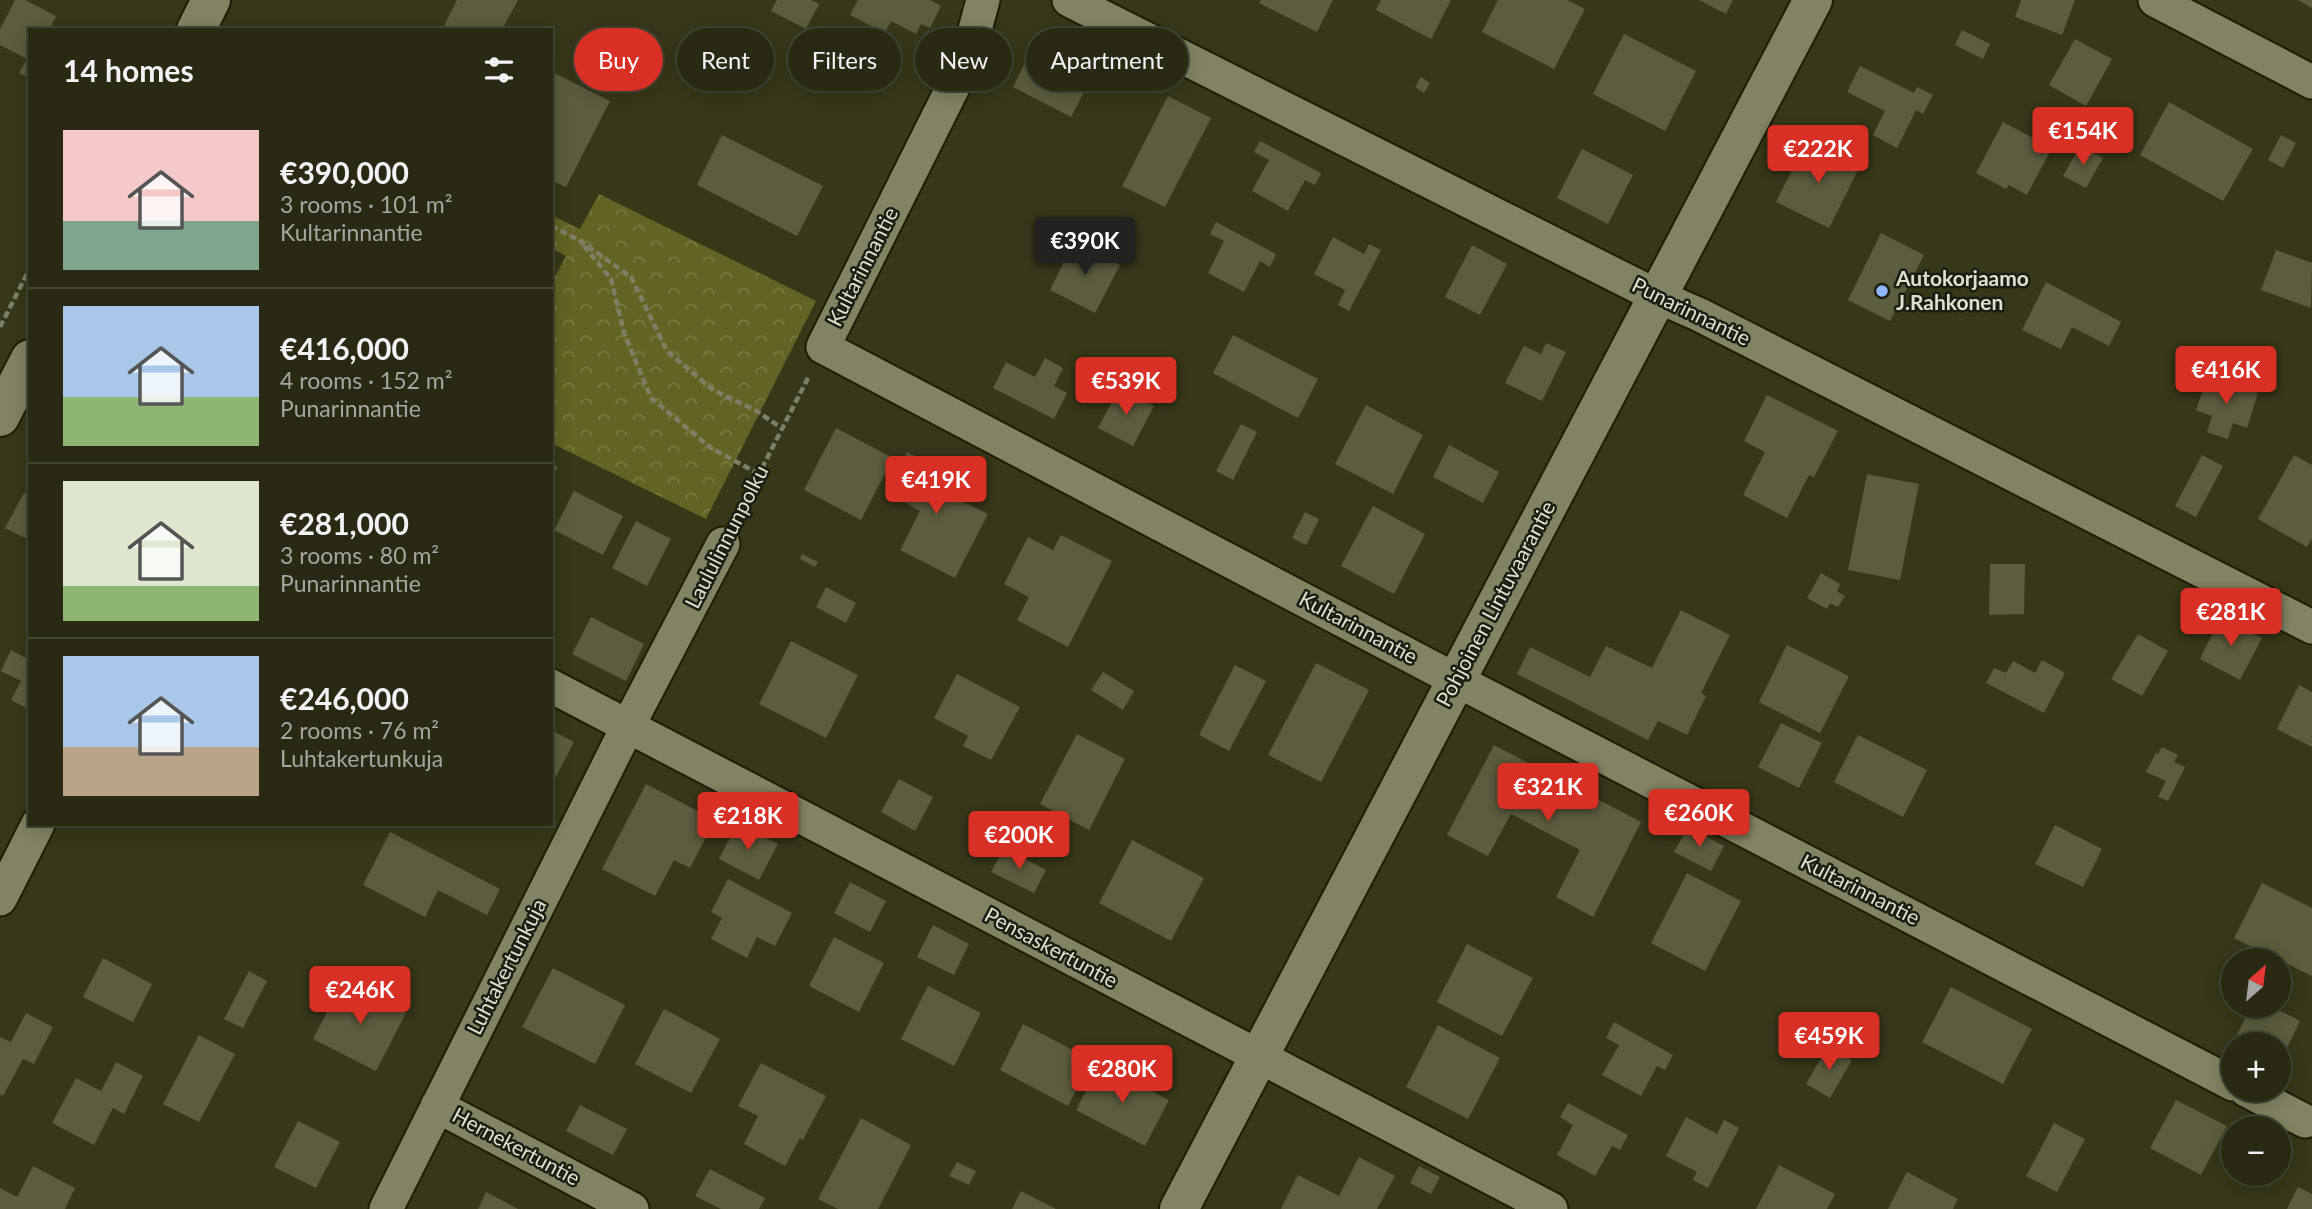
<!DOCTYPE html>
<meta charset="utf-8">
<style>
:root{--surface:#292914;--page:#31311d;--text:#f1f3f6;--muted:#a5a6a0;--line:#454534;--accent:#d93025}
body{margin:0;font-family:Lato,sans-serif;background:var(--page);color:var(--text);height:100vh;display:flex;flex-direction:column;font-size:26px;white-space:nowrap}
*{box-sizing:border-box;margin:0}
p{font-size:23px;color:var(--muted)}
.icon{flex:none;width:38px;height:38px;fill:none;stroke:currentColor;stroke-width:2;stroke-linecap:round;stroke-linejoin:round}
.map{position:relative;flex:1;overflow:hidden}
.panel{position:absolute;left:28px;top:28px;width:525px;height:798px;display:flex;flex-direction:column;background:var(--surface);border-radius:0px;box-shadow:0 4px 18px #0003,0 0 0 2px var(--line)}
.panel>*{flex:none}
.guide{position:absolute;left:574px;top:28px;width:665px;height:63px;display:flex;gap:14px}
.needle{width:46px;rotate:28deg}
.tools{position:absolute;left:2221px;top:948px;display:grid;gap:14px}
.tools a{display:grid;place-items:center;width:70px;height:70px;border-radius:50%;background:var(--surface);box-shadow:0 4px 18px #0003,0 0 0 2px var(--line);font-size:35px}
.price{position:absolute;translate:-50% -60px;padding:0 16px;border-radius:7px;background:var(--accent);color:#fff;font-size:23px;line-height:46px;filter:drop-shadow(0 2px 4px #0008)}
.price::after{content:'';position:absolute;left:50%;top:42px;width:21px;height:16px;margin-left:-10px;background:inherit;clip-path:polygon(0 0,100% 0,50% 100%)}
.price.current{background:#222;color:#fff}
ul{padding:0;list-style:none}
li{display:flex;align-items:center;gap:21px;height:175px;padding:0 35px}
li+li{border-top:2px solid var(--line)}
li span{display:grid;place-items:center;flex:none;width:196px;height:140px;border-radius:0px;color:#555}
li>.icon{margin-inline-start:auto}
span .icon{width:84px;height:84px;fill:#fffc;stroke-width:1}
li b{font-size:30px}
h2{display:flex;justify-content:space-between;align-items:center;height:84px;padding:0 35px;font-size:30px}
.chip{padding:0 24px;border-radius:32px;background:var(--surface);box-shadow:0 4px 18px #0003,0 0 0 2px var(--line);font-size:24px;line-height:63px}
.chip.current{background:var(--accent);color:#fff}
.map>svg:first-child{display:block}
</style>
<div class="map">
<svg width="2312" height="1209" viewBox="0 0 2312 1209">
<defs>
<pattern id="forest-crowns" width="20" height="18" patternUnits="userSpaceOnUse" patternTransform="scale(1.75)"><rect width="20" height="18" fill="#636323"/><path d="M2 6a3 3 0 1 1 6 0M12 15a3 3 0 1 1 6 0" fill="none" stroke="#797942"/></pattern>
</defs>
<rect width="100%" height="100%" fill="#37371a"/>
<path fill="url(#forest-crowns)" d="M599 194 816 301 706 519 551 443V284L566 256 551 248V215L580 229Z"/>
<path fill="#5c5c3e" d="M15 0H25L56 16 49 30H30V78L19 73 27 59 0 45V29Z
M457 0H518L502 30H442Z
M777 0H811L819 4 806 29 771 11Z
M858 0H930L941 6 930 28 921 24 916 34 891 21 885 33 850 15Z
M1261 0H1333L1317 32 1259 3Z
M1381 0H1451L1431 39 1376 10Z
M1498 0H1567L1585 9 1554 69 1482 32Z
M1699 0H1733L1726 14Z
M2021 0H2075L2062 35 2015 17Z
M2298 0H2312V8Z
M1962 30 1990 44 1983 59 1955 45Z
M1624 34 1696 71 1665 131 1593 94Z
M2075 39 2112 59 2086 106 2049 85Z
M1036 41 1095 71 1071 117 1013 87Z
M1860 66 1914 93 1917 87 1933 95 1923 114 1916 110 1897 148 1873 135 1885 111 1847 92Z
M556 74 610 101 566 187 551 180V83Z
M1421 77 1430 83 1424 93 1415 87Z
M1168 96 1211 118 1165 207 1122 186Z
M2169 102 2253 149 2223 201 2140 155Z
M2003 122 2052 148 2027 195 2009 185 2006 189 1976 173Z
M722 135 823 186 797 236 697 185Z
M2281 135 2296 143 2283 168 2268 160Z
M1260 141 1321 173 1315 185 1305 180 1288 211 1252 191 1269 160 1254 152Z
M1807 141 1859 168 1829 228 1776 202Z
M2080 146 2103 158 2086 188 2063 176Z
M1582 149 1633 175 1608 224 1557 198Z
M1216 222 1276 254 1270 267 1260 261 1244 292 1208 273 1224 241 1210 234Z
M1881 233 1924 255 1890 321 1848 300Z
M1333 237 1364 254 1369 244 1381 250 1349 311 1338 305 1345 290 1314 274Z
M1074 241 1120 265 1095 313 1050 290Z
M1472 245 1507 264 1480 315 1445 297Z
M2276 250 2312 263 2311 308 2261 290Z
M2046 282 2121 322 2109 346 2072 327 2061 349 2022 330Z
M1233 335 1318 379 1298 418 1213 373Z
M1546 343 1566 352 1542 401 1505 383 1524 346 1541 354Z
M1045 358 1063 368 1054 386 1067 393 1054 419 993 388 1006 362 1035 377Z
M2208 376 2258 393 2247 428 2233 423 2228 439 2207 432 2212 416 2196 410Z
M1119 389 1154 406 1133 446 1098 428Z
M1767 395 1838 431 1814 477 1809 475 1787 518 1743 495 1765 452 1744 441Z
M1366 405 1423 435 1393 494 1335 464Z
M1241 424 1257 432 1233 480 1216 471Z
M836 428 893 458 861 520 804 490Z
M1449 445 1499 472 1483 503 1433 477Z
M907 452 955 477 947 494 988 514 955 578 900 550 920 511 887 493Z
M2202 455 2223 466 2196 517 2175 506Z
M2294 455 2312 465V539L2307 547 2258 519Z
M551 464 558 467 551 479Z
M1867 474 1919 484 1900 580 1848 570Z
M574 491 623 516 603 555 554 530Z
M24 493 30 496V534L27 539 5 528Z
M1373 506 1425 534 1394 594 1341 566Z
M1305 512 1319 519 1306 545 1292 538Z
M636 521 671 539 647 586 612 568Z
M1061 535 1112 561 1068 647 1017 620 1029 597 1004 584 1028 537 1053 550Z
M802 554 818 562 815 567 800 559Z
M1990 564H2025L2024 614 1989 615Z
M1821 573 1840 584 1837 591 1845 596 1838 607 1830 603 1827 609 1807 598Z
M826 587 856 603 846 623 816 607Z
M1681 610 1730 635 1701 693 1706 696 1687 735 1658 721 1648 740 1517 674 1530 647 1590 677 1606 646 1652 668Z
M591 617 644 644 626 681 572 654Z
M2221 617 2262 638 2240 680 2200 659Z
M2138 634 2168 651 2142 696 2111 679Z
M791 641 858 675 826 738 759 704Z
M1787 645 1849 676 1820 733 1759 702Z
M11 650 30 660V710L11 700 21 681 1 671Z
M2042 660 2065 673 2044 713 1986 683 1994 668 2006 673 2013 661 2035 673Z
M1316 663 1369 690 1321 782 1268 755Z
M1235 665 1266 681 1229 751 1199 735Z
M1103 672 1134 691 1123 710 1091 690Z
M957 674 1020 707 991 760 963 746 968 736 934 718Z
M2299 685 2312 692V747L2277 729Z
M1781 723 1822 743 1799 788 1758 767Z
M551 730 574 742 551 786Z
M1077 734 1125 759 1089 830 1040 804Z
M1858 735 1927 770 1903 817 1834 782Z
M1494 745 1641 822 1593 917 1556 897 1580 850 1511 814 1488 856 1447 835Z
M2162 747 2178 755 2174 762 2185 767 2168 801 2158 797 2166 781 2146 772 2156 753 2158 754Z
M899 779 933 797 915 831 881 812Z
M646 784 715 820 690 868 674 860 655 896 602 869Z
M737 824 778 844 759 880 719 859Z
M2055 825 2102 849 2083 887 2035 864Z
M1688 827 1724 846 1711 871 1674 852Z
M390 832 500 889 487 915 438 890 425 917 363 885Z
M1132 840 1204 878 1171 941 1099 903Z
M1004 848 1046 870 1034 893 991 872Z
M1687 873 1741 901 1705 971 1651 943Z
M728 879 792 913 775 946 757 937 747 958 711 939 722 918 711 912Z
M850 882 886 901 870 932 834 913Z
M2262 883 2312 908V976L2234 938Z
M933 925 969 944 954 975 917 957Z
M834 937 884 963 859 1012 809 986Z
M1467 944 1533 978 1502 1036 1437 1002Z
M103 958 152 984 133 1022 83 997Z
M553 968 625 1005 595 1064 522 1027Z
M249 971 267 981 243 1028 224 1019Z
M343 981 406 1013 376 1071 313 1039Z
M928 986 981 1013 954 1066 901 1039Z
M1951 987 2032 1029 2003 1084 1922 1042Z
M2251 1006H2271L2300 1021 2281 1060 2278 1059V1045H2251L2236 1037Z
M664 1009 720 1039 691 1093 635 1064Z
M26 1013 53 1027 34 1064 23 1059 3 1096 0 1094V1037L11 1042Z
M1614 1022 1673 1055 1665 1070 1657 1066 1641 1096 1602 1075 1619 1045 1606 1038Z
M1023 1024 1092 1060 1068 1106 1000 1070Z
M1438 1025 1500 1058 1468 1119 1406 1087Z
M199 1035 235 1054 199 1122 163 1104Z
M1828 1046 1852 1060 1830 1098 1806 1084Z
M116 1062 143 1076 124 1114 113 1108 94 1145 52 1123 76 1078 101 1091Z
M761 1063 826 1096 803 1140 800 1138 785 1166 744 1144 758 1116 738 1106Z
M1100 1064 1169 1100 1145 1146 1076 1110Z
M2176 1100 2227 1126 2201 1175 2150 1148Z
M1568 1103 1628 1135 1620 1150 1612 1146 1595 1176 1557 1155 1573 1125 1560 1117Z
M580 1105 627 1129 613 1155 566 1131Z
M1686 1117 1717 1134 1724 1120 1739 1128 1708 1188 1693 1180 1697 1172 1666 1156Z
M861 1118 911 1145 878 1209H838L818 1199Z
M298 1121 340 1142 316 1188 274 1167Z
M2054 1123 2085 1139 2057 1192 2026 1176Z
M1359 1157 1395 1176 1377 1209H1281L1298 1175 1339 1196Z
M957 1162 976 1171 969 1185 949 1176Z
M1779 1165 1835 1194 1827 1209H1756Z
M33 1166 75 1188 65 1209H0V1188L17 1197Z
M1419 1166 1440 1177 1431 1194 1410 1183Z
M710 1169 765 1198 759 1209H721L695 1196Z
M1907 1172 1958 1199 1953 1209H1888Z
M2298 1187 2312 1194V1209H2287Z
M1021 1191 1056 1209H1012Z
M486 1192 518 1209H478Z"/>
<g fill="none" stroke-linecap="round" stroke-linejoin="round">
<g stroke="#1e1e02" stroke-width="37">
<path id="minor" d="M983 0 967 59 823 347 1456 680 2233 1084
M1069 0 1657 296 1700 315 2312 627
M2155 0 2312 82
M551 686 1551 1209
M0 899 38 824
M2246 1090 2305 1121
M437 1106 632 1209
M386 1209 628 726 723 544"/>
</g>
<g stroke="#1e1e02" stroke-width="42">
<path id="tertiary" d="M196 30 211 0
M0 417 30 359
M1179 1209 1813 0"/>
</g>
<path stroke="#7d7e66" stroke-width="4.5" stroke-dasharray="7 3.5" stroke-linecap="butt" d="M551 226 579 240 631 277 667 351 713 390 755 410 783 429
M584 246 611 279 624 333 651 398 711 448 759 474
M0 327 30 268
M738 515 809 376"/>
<use href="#minor" stroke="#828363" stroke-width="33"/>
<use href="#tertiary" stroke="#828363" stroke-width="38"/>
</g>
<circle fill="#8db9fc" stroke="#1d1d11" stroke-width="2.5" cx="1882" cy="291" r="7"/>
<g text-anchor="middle" stroke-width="5" stroke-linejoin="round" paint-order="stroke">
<g font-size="21" fill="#dfe0cf" stroke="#1d1d11">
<text transform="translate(863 267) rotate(-63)" y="7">Kultarinnantie</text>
<text transform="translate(1691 312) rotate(26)" y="7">Punarinnantie</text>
<text transform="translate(727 537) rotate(-63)" y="7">Laululinnunpolku</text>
<text transform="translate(1496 604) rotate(-62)" y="7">Pohjoinen Lintuvaarantie</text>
<text transform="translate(1358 628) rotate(28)" y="7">Kultarinnantie</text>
<text transform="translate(1860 890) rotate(27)" y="7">Kultarinnantie</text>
<text transform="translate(1051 948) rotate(28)" y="7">Pensaskertuntie</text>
<text transform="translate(507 967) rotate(-63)" y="7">Luhtakertunkuja</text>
<text transform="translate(516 1147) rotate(28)" y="7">Hernekertuntie</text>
</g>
<g font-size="21" font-weight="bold" fill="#dfe0cf" stroke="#1d1d11" text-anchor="start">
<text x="1896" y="286">Autokorjaamo<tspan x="1896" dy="24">J.Rahkonen</tspan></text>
</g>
</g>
</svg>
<div class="tools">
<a><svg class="needle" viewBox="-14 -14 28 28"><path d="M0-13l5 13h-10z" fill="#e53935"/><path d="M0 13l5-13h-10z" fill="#a5a6a0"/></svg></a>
<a>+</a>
<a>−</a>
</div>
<b class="price" style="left:2083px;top:167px">€154K</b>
<b class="price" style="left:1818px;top:185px">€222K</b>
<b class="price current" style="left:1085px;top:277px">€390K</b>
<b class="price" style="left:2226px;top:406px">€416K</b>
<b class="price" style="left:1126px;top:417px">€539K</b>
<b class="price" style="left:936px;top:516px">€419K</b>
<b class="price" style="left:2231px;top:648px">€281K</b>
<b class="price" style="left:1548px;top:823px">€321K</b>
<b class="price" style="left:1699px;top:849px">€260K</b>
<b class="price" style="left:748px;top:852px">€218K</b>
<b class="price" style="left:1019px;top:871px">€200K</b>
<b class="price" style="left:360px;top:1026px">€246K</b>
<b class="price" style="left:1829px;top:1072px">€459K</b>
<b class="price" style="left:1122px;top:1105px">€280K</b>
<div class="guide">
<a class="chip current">Buy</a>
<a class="chip">Rent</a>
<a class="chip">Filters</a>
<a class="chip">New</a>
<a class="chip">Apartment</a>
</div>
<section class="panel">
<h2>14 homes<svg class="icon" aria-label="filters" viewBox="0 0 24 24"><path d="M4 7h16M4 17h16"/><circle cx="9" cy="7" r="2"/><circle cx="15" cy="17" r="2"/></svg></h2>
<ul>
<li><span style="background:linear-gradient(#f6c9c9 65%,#7fa58c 0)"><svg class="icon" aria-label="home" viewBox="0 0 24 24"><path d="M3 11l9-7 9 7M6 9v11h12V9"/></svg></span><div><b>€390,000</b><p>3 rooms · 101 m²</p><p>Kultarinnantie</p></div></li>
<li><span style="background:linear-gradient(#a9c7e8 65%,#8fb573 0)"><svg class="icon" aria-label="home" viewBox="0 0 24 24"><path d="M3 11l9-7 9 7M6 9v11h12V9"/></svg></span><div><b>€416,000</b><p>4 rooms · 152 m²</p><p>Punarinnantie</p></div></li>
<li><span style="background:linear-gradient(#dfe7d0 75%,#8fb573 0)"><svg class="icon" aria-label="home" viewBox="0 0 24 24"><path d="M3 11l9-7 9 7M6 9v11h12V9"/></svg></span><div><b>€281,000</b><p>3 rooms · 80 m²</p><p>Punarinnantie</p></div></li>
<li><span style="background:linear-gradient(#a9c7e8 65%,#b9a48a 0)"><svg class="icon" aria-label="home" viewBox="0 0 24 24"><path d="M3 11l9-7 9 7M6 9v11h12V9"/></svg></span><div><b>€246,000</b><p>2 rooms · 76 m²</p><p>Luhtakertunkuja</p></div></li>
</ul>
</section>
</div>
